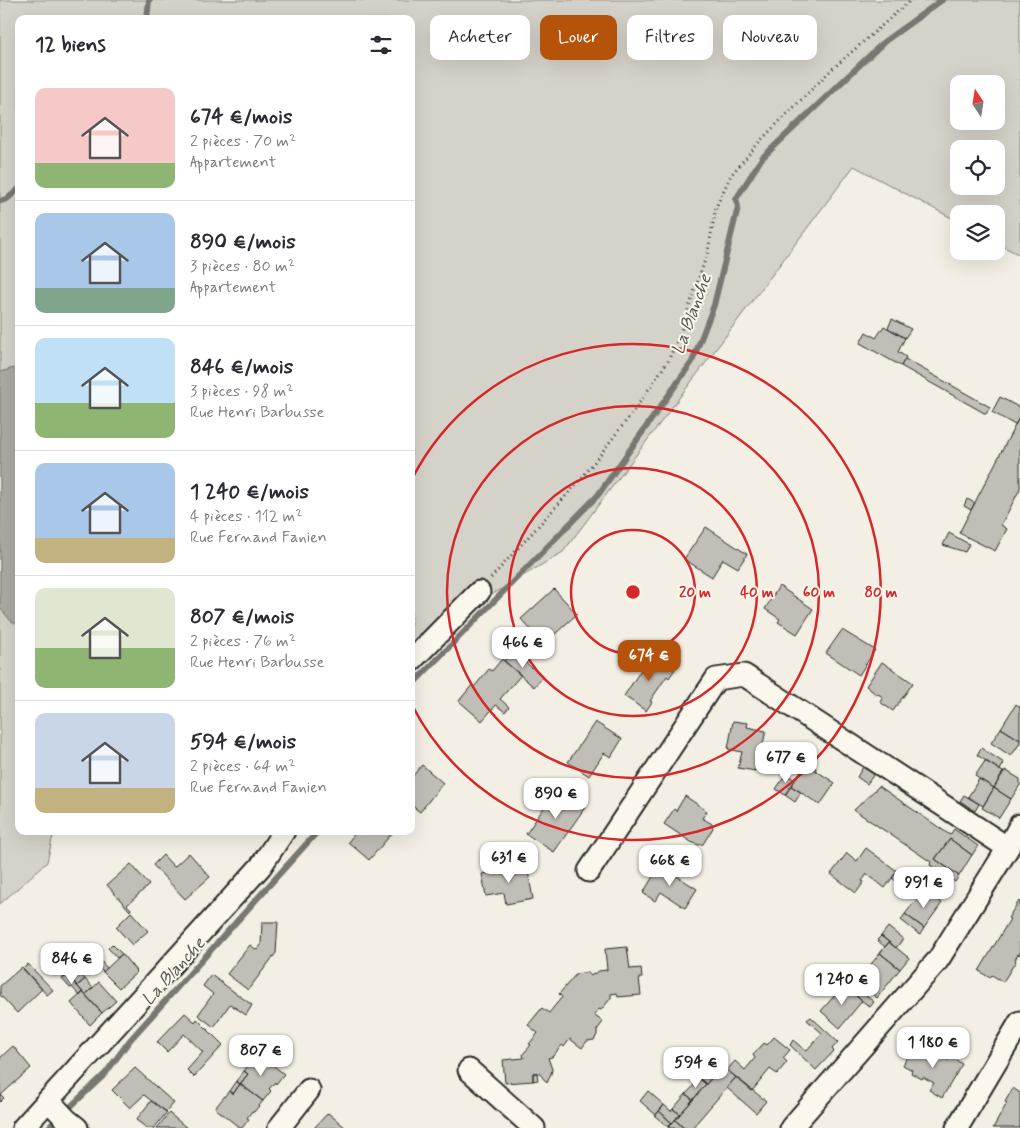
<!DOCTYPE html>
<html lang="fr">
<meta charset="utf-8">
<style>
:root{--surface:#fff;--page:#f7f7f7;--text:#2b2b33;--muted:#7c7c81;--line:#e1e1e2;--accent:#b45309}
body{margin:0;font-family:Mynerve,sans-serif;background:var(--page);color:var(--text);height:100vh;display:flex;flex-direction:column;font-size:19px;white-space:nowrap}
*{box-sizing:border-box;margin:0}
p{font-size:16px;color:var(--muted)}
.icon{flex:none;width:28px;height:28px;fill:none;stroke:currentColor;stroke-width:2;stroke-linecap:round;stroke-linejoin:round}
.map{position:relative;flex:1;overflow:hidden}
.side{position:absolute;left:15px;top:15px;width:400px;height:820px;display:flex;flex-direction:column;background:var(--surface);border-radius:10px;box-shadow:0 5px 20px #0002}
.side>*{flex:none}
.banner{position:absolute;left:430px;top:15px;width:475px;height:45px;display:flex;gap:10px}
.needle{width:32px;rotate:348deg}
.controls{position:absolute;left:950px;top:75px;display:grid;gap:10px}
.controls a{display:grid;place-items:center;width:55px;height:55px;border-radius:10px;background:var(--surface);box-shadow:0 5px 20px #0002;font-size:25px}
.price{position:absolute;translate:-50% -42px;padding:0 11px;border-radius:10px;background:#fff;color:#222;font-size:16px;line-height:32px;filter:drop-shadow(0 1px 2px #0008)}
.price::after{content:'';position:absolute;left:50%;top:30px;width:15px;height:11px;margin-left:-8px;background:inherit;clip-path:polygon(0 0,100% 0,50% 100%)}
.price.active{background:var(--accent);color:#fff}
ul{padding:0;list-style:none}
li{display:flex;align-items:center;gap:15px;height:125px;padding:0 20px}
li+li{border-top:1px solid var(--line)}
li span{display:grid;place-items:center;flex:none;width:140px;height:100px;border-radius:10px;color:#555}
li>.icon{margin-inline-start:auto}
span .icon{width:60px;height:60px;fill:#fffc;stroke-width:1}
li b{font-size:21px}
h2{display:flex;justify-content:space-between;align-items:center;height:60px;padding:0 20px;font-size:21px}
.chip{padding:0 18px;border-radius:10px;background:var(--surface);box-shadow:0 5px 20px #0002;font-size:18px;line-height:45px}
.chip.active{background:var(--accent);color:#fff}
.map>svg:first-child{display:block}
</style>
<div class="map">
<svg width="1020" height="1128" viewBox="0 0 1020 1128">
<rect width="100%" height="100%" fill="#f3efe4"/>
<filter id="ink" filterUnits="userSpaceOnUse"><feTurbulence type="fractalNoise" baseFrequency=".02" numOctaves="2"/><feDisplacementMap in="SourceGraphic" scale="10" xChannelSelector="R" yChannelSelector="G"/><feConvolveMatrix kernelMatrix="1 2 1 2 8 2 1 2 1" color-interpolation-filters="sRGB"/></filter>
<g filter="url(#ink)">
<path fill="#d5d2c9" stroke="#807e7a" fill-rule="evenodd" d="M0 0H1020V255L996 243V214H959V222L854 166 563 552 411 643V19H19V831H54L47 862 0 904ZM959 84H996V121H959ZM959 149H996V186H959Z"/>
<path fill="#aca9a2" stroke="#787772" d="M14 368 19 369V625L11 621 0 608V372Z"/>
<g fill="none" stroke-linecap="round" stroke-linejoin="round">
<path stroke="#787772" stroke-width="6" d="M147 19 149 0
M0 201 7 199 19 189
M411 686 598 495 692 362 714 305 738 207 736 199 762 158 885 41 942 0
M48 1128 105 1074 130 1040 318 831"/>
</g>
<path fill="#c0beb6" stroke="#2b2b2b" d="M892 319 911 329 905 338 888 328Z
M884 326 905 338 898 352 906 357 901 366 860 343 866 332 876 338Z
M905 359 990 407 986 414 901 366Z
M1000 397 1020 408V416L1015 425 992 412Z
M1020 416V489L1001 525 1007 529 995 551 959 533Z
M967 499 975 503 971 510 964 506Z
M706 527 747 554 738 568 723 559 712 577 684 559Z
M949 533 969 544 965 552 943 545Z
M779 586 813 609 797 634 778 622 780 619 765 609Z
M554 589 577 614 544 644 521 619Z
M842 630 875 650 859 675 826 653Z
M512 651 543 677 534 687 504 661Z
M652 653 675 669 669 678 667 676 650 701 652 702 646 711 624 696Z
M502 659 521 675 500 699 509 707 505 712 496 705 482 721 459 701 472 685 474 687 489 669 492 671Z
M882 662 913 683 893 711 880 702 883 697 878 694 877 695 866 686Z
M1016 704 1020 707V740L1001 728Z
M733 721 748 723 747 727 766 731 760 756 758 755 755 771 738 768 742 752 728 749Z
M595 722 622 739 611 757 604 753 589 776 568 762Z
M1001 728 1020 740V743L1011 756 991 743Z
M981 748 1004 763 1000 770 977 755Z
M985 761 1003 772 994 788 975 776Z
M807 762 816 768 815 770 835 783 820 805 791 786Z
M422 765 443 783 420 812 411 805V778Z
M863 767 874 774 867 784 857 777Z
M1005 770 1020 779V785L1011 799 994 788Z
M786 774 795 780 785 795 776 789Z
M979 779 994 788 983 806 968 797Z
M791 786 801 792 795 802 785 795Z
M879 786 950 835 954 829 978 846 972 855 950 839 935 859 959 876 955 882 930 865 931 862 854 810Z
M558 787 586 806 554 852 526 834Z
M994 788 1011 799 999 818 982 808Z
M964 795 979 804 975 811 960 801Z
M685 796 707 811 702 818 712 824 713 828 703 844 699 845 691 842 664 824 674 809 676 811Z
M357 831H394L369 860 348 842Z
M950 839 972 855 959 876 935 859Z
M866 848 897 871 885 888 867 874 862 881 864 882 856 893 831 874 847 853 857 861Z
M189 853 210 877 185 899 153 865 163 855 174 867Z
M131 864 149 885 127 905 131 909 130 911 107 885Z
M660 865 697 889 685 908 661 892 655 901 643 893Z
M527 866 533 899 506 904 504 893 486 896 482 874Z
M897 871 924 890 918 896 892 878Z
M924 890 942 903 924 928 905 914Z
M1019 901 1020 902V955L1018 954 1015 960 1016 961 1003 982 992 975 990 978 979 971 1010 919 1008 918Z
M131 912 148 931 132 945 116 927Z
M905 914 924 928 920 935 901 920Z
M262 922H278L276 953 248 990 227 974 250 945 257 950 261 945Z
M888 927 903 939 896 948 881 936Z
M881 936 889 942 885 947 877 940Z
M889 942 909 958 900 969 880 953Z
M112 944 122 954 117 958 108 948Z
M627 947 630 969 641 968 642 978H639L641 995 618 997 617 993 611 994V998L601 1010 599 1009 594 1015 603 1022 597 1030V1035L594 1040 587 1041 582 1048 570 1039 564 1047 562 1045 552 1057 548 1058 552 1069 551 1074 547 1083 539 1073H533V1081L505 1083 503 1060 524 1058 523 1054 531 1045 529 1044 538 1033 528 1025 542 1008 549 1013 562 997 559 994 576 974 588 972 590 976 599 971 607 970 605 949Z
M71 951 76 957 68 965 62 959Z
M880 953 900 969 877 998 857 982Z
M122 954 137 972 119 988 103 972Z
M98 958 107 968 103 972 94 962Z
M62 959 77 975 72 979 57 964Z
M56 963 67 975 64 978 53 965Z
M28 964 53 990 47 995 23 969Z
M22 967 42 989 17 1013 0 995V986Z
M79 972 85 979 77 986 72 979Z
M67 975 83 992 80 996 72 987 70 988 62 979Z
M211 975 252 1005 246 1015 230 1004 214 1027 198 1015 213 994 203 986Z
M85 979 93 988 85 995 77 986Z
M99 982 116 1001 102 1013 85 995Z
M849 982 874 1002 870 1007 845 987Z
M844 985 862 1001 840 1028 821 1011Z
M83 992 102 1013 90 1025 71 1003Z
M185 1013 195 1022 197 1019 223 1045 194 1077 187 1070 203 1052 184 1034 167 1052 157 1042Z
M811 1017 838 1042 832 1049 834 1051 816 1070 790 1045 793 1040 806 1051 822 1033 807 1020Z
M774 1037 790 1050 783 1058 787 1062 777 1074 770 1069 752 1091 727 1070 735 1061 745 1070 755 1058 753 1055 764 1043 767 1045Z
M922 1043 937 1052 936 1054 948 1060 950 1056 962 1064 942 1098 929 1090 934 1083 923 1077 922 1079 911 1073 912 1070 903 1065 910 1052 915 1055Z
M13 1046 31 1068 1 1095 4 1098 0 1102V1058Z
M258 1053 284 1074 276 1084 275 1082 269 1089 271 1091 263 1101 240 1084 248 1074 244 1071Z
M716 1061 722 1066 706 1084 700 1079Z
M722 1066 736 1077 692 1128H684L675 1120Z
M135 1068 174 1103 166 1112 144 1095 130 1108 112 1090Z
M244 1071 248 1074 240 1084 236 1081Z
M533 1073H537L538 1080 533 1081Z
M736 1077 766 1101 756 1113 727 1088Z
M700 1079 706 1084 693 1100 686 1094Z
M236 1081 240 1084 233 1094 229 1091Z
M240 1084 263 1101 254 1112 252 1111 247 1118 249 1119 242 1128H240L215 1108 229 1091 233 1094Z
M1013 1088 1020 1093V1128H993L1007 1103 1005 1102Z
M648 1091 664 1105 656 1115 640 1101Z
M686 1094 693 1100 680 1114 673 1109Z
M151 1101 167 1112 154 1128H147L136 1120Z
M664 1105 671 1111 673 1109 680 1114 672 1123 659 1111Z
M659 1111 672 1123 668 1127 655 1116Z
M169 1113 170 1114 187 1128H157Z
M328 1113 346 1128H314Z
M675 1120 684 1128H668Z"/>
<g fill="none" stroke-linecap="round" stroke-linejoin="round">
<g stroke="#2b2b2b" stroke-width="25">
<path id="street" d="M411 661 479 592
M589 871 716 679 744 675 1008 848
M469 1070 534 1128
M49 1101 67 1120 77 1128
M23 1128 261 866 284 831
M279 1128 309 1090
M791 1128 938 960 1008 848 1020 825
M957 1128 1020 1022"/>
</g>
<path stroke="#2b2b2b" stroke-width="3" stroke-dasharray="1 4" stroke-linecap="butt" d="M491 578 582 478 633 412 668 361 679 337 708 251 716 207 731 175 761 140 830 71 911 0"/>
<use href="#street" stroke="#fbf7ec" stroke-width="21"/>
</g>
</g>
<g fill="none" stroke="#d62828" stroke-width="2.5">
<circle cx="633" cy="592" r="62"/>
<circle cx="633" cy="592" r="124"/>
<circle cx="633" cy="592" r="186"/>
<path d="M412 479A248 248 0 1 1 412 705"/>
</g>
<g text-anchor="middle" stroke-width="4" stroke-linejoin="round" paint-order="stroke">
<g font-size="18" font-style="italic" fill="#585755" stroke="#fbf7ec">
<text transform="translate(691 314) rotate(-70)" y="6">La Blanche</text>
<text transform="translate(173 971) rotate(-48)" y="6">La Blanche</text>
</g>
</g>
<circle cx="633" cy="592" r="8" fill="#d62828" stroke="#fbf7ec" stroke-width="2.5"/>
<g font-size="15" text-anchor="middle" font-weight="bold" fill="#d62828" stroke="#fbf7ec" stroke-width="4" stroke-linejoin="round" paint-order="stroke">
<text x="695" y="597">20 m</text>
<text x="757" y="597">40 m</text>
<text x="819" y="597">60 m</text>
<text x="881" y="597">80 m</text>
</g>
</svg>
<div class="controls">
<a><svg class="needle" viewBox="-14 -14 28 28"><path d="M0-13l5 13h-10z" fill="#e53935"/><path d="M0 13l5-13h-10z" fill="#7c7c81"/></svg></a>
<a><svg class="icon" aria-label="locate" viewBox="0 0 24 24"><circle cx="12" cy="12" r="6"/><path d="M12 2v4M12 18v4M2 12h4M18 12h4"/></svg></a>
<a><svg class="icon" aria-label="layers" viewBox="0 0 24 24"><path d="M12 4l9 5-9 5-9-5zM3 14l9 5 9-5"/></svg></a>
</div>
<b class="price" style="left:523px;top:669px">466 €</b>
<b class="price active" style="left:649px;top:682px">674 €</b>
<b class="price" style="left:786px;top:784px">677 €</b>
<b class="price" style="left:556px;top:820px">890 €</b>
<b class="price" style="left:509px;top:884px">631 €</b>
<b class="price" style="left:670px;top:887px">668 €</b>
<b class="price" style="left:924px;top:909px">991 €</b>
<b class="price" style="left:72px;top:985px">846 €</b>
<b class="price" style="left:842px;top:1006px">1 240 €</b>
<b class="price" style="left:933px;top:1069px">1 180 €</b>
<b class="price" style="left:261px;top:1077px">807 €</b>
<b class="price" style="left:696px;top:1089px">594 €</b>
<div class="banner">
<a class="chip">Acheter</a>
<a class="chip active">Louer</a>
<a class="chip">Filtres</a>
<a class="chip">Nouveau</a>
</div>
<section class="side">
<h2>12 biens<svg class="icon" aria-label="filters" viewBox="0 0 24 24"><path d="M4 7h16M4 17h16"/><circle cx="9" cy="7" r="2"/><circle cx="15" cy="17" r="2"/></svg></h2>
<ul>
<li><span style="background:linear-gradient(#f6c9c9 75%,#8fb573 0)"><svg class="icon" aria-label="home" viewBox="0 0 24 24"><path d="M3 11l9-7 9 7M6 9v11h12V9"/></svg></span><div><b>674 €/mois</b><p>2 pièces · 70 m²</p><p>Appartement</p></div></li>
<li><span style="background:linear-gradient(#a9c7e8 75%,#7fa58c 0)"><svg class="icon" aria-label="home" viewBox="0 0 24 24"><path d="M3 11l9-7 9 7M6 9v11h12V9"/></svg></span><div><b>890 €/mois</b><p>3 pièces · 80 m²</p><p>Appartement</p></div></li>
<li><span style="background:linear-gradient(#bfe0f5 65%,#8fb573 0)"><svg class="icon" aria-label="home" viewBox="0 0 24 24"><path d="M3 11l9-7 9 7M6 9v11h12V9"/></svg></span><div><b>846 €/mois</b><p>3 pièces · 98 m²</p><p>Rue Henri Barbusse</p></div></li>
<li><span style="background:linear-gradient(#a9c7e8 75%,#c2b280 0)"><svg class="icon" aria-label="home" viewBox="0 0 24 24"><path d="M3 11l9-7 9 7M6 9v11h12V9"/></svg></span><div><b>1 240 €/mois</b><p>4 pièces · 112 m²</p><p>Rue Fernand Fanien</p></div></li>
<li><span style="background:linear-gradient(#dfe7d0 60%,#8fb573 0)"><svg class="icon" aria-label="home" viewBox="0 0 24 24"><path d="M3 11l9-7 9 7M6 9v11h12V9"/></svg></span><div><b>807 €/mois</b><p>2 pièces · 76 m²</p><p>Rue Henri Barbusse</p></div></li>
<li><span style="background:linear-gradient(#c9d6e8 75%,#c2b280 0)"><svg class="icon" aria-label="home" viewBox="0 0 24 24"><path d="M3 11l9-7 9 7M6 9v11h12V9"/></svg></span><div><b>594 €/mois</b><p>2 pièces · 64 m²</p><p>Rue Fernand Fanien</p></div></li>
</ul>
</section>
</div>
